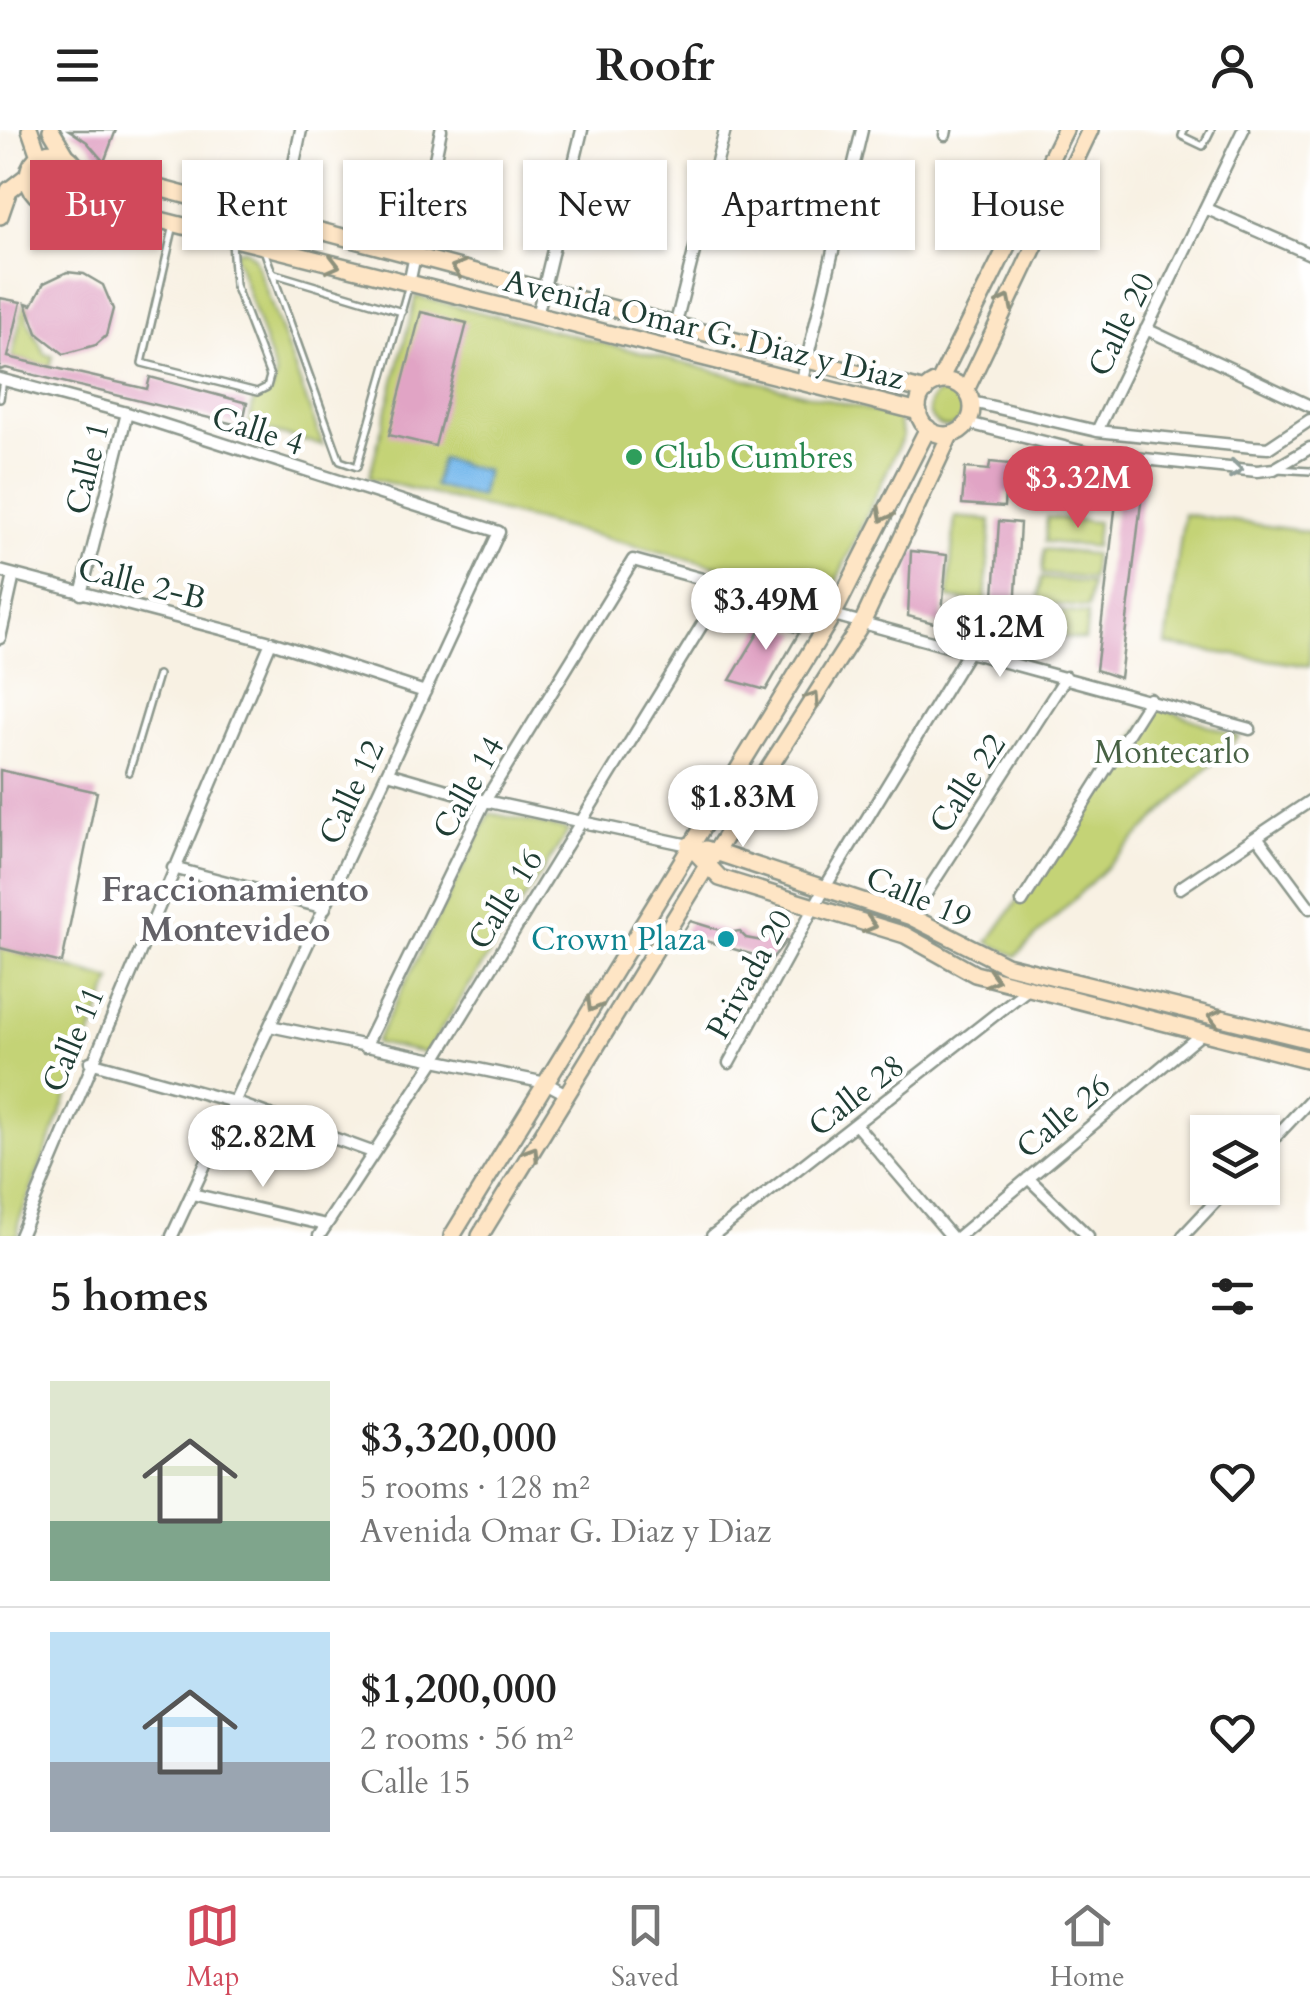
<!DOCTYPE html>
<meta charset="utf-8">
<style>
:root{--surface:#fff;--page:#f6f6f6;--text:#222;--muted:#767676;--line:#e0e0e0;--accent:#d1495b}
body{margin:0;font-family:Cardo,serif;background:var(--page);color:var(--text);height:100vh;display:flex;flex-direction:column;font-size:38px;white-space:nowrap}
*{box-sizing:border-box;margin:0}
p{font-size:32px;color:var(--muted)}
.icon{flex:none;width:55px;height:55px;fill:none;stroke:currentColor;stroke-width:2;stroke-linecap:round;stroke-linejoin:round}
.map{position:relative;height:1106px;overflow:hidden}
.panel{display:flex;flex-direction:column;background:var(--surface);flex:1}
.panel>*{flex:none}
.top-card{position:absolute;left:30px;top:30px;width:1250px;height:90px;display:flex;gap:20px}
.buttons{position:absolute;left:1190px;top:985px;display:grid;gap:20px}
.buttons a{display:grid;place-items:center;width:90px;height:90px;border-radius:0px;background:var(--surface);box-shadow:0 2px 8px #0004;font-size:50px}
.price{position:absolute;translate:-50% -85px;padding:0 22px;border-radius:35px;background:#fff;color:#222;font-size:32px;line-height:65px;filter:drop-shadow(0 2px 5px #0008)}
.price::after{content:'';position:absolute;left:50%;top:60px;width:30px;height:22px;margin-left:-15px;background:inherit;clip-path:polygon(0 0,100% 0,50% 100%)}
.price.on{background:var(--accent);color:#fff}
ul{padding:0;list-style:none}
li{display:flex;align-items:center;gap:30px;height:250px;padding:0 50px}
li+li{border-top:2px solid var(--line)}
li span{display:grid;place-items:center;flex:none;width:280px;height:200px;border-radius:0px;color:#555}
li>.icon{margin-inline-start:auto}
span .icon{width:120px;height:120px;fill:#fffc;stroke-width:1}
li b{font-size:42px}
h2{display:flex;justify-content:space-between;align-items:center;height:120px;padding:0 50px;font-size:42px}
.chip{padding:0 35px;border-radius:0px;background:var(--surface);box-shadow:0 2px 8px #0004;font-size:35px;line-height:90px}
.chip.on{background:var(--accent);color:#fff}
header{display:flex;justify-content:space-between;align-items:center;height:130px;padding:0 50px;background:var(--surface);font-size:45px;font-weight:600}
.dock{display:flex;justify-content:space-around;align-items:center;height:140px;border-top:2px solid var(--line);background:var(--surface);font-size:28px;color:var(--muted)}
.dock a{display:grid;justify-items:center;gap:5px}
.dock .on{color:var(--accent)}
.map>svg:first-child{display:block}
</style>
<header><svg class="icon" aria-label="menu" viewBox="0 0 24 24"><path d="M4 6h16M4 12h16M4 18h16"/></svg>Roofr<svg class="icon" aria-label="person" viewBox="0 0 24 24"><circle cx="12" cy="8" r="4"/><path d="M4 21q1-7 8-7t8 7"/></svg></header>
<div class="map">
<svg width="1310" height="1106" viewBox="0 0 1310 1106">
<rect width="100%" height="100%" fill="#fff"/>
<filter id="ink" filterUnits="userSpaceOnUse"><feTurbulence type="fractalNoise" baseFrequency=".01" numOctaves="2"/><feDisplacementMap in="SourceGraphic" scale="20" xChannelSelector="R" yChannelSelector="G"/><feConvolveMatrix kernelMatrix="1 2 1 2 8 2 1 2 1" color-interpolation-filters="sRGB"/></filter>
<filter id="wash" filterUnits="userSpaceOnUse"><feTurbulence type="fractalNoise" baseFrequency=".0048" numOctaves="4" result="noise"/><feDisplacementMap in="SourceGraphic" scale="40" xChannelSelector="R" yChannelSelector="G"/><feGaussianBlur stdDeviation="2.25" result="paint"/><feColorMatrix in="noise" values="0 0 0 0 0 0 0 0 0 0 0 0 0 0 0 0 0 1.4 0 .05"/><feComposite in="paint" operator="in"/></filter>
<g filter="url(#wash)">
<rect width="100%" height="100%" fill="#f8f1e3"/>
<path fill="#c4d376" stroke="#728855" stroke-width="2.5" d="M245 119 254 127 323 315 248 296 254 270 272 261 276 246 234 121Z
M416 166 897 287 903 306 830 465 369 348Z
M24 174 29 176 27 189 45 224 53 226 50 237 12 228Z
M929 279a18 18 0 1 1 36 0a18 18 0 1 1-36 0Z
M1184 384 1310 402V536L1166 515Z
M955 387 991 390 985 474 948 468Z
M1047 387 1097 392 1095 417 1045 412Z
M1044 419 1094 424 1092 449 1042 444Z
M1041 448 1091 453 1088 478 1038 473Z
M1037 479 1088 484 1085 510 1035 504Z
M1157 576 1239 607 1016 826 988 812Z
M490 683 569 700 426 923 375 913Z
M0 818 112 850 18 1094 19 1106H0Z"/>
<path fill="#78baed" stroke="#4c7c90" stroke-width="2.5" d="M441 329 486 341 480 367 434 356Z"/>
<g id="blocks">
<path fill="#e1a4c5" d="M69 0H116L104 32 87 12Z
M67 142 84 144 103 155 113 179 106 206 96 215 64 224 37 203 26 173 32 175 44 153Z
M0 168 21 172 8 227 147 259 150 247 247 273 242 296 6 238 0 240Z
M421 182 467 193 435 316 389 305Z
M990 332 1144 348 1120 548 1096 540 1116 372 1005 362 1004 377 962 374 965 338 989 340Z
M999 391 1020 393 1013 516 991 510Z
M911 421 947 425 941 495 908 486Z
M772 480 791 485 782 498 799 503 766 560 730 550Z
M0 640 97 662 62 833 0 818Z
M690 791 729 803 739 801 746 808 762 811 769 806 786 811 771 830 682 804Z"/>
</g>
</g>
<g filter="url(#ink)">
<use href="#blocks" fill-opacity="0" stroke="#8c978c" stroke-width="2.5"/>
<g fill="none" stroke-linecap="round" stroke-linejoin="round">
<g stroke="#8c978c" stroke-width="10">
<path id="lane" d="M1184 0 1182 6 1203 16 1211 0
M253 87 260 110
M173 99 142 233 257 262 267 257 270 246 235 155 232 112
M264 120 340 331 357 337 408 158
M272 143 402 182
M0 269 3 250
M1277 339 1310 341
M129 642 158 545"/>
</g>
<g stroke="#8c978c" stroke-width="15">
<path id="street" d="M945 5 946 0
M1205 78 1310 124
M282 90 301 0
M409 154 441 0
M537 186 582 0
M1146 199 1310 276
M669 220 725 0
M0 249 127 283 499 402 172 1106
M802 250 862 0
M972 272 1097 301 1253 317 1268 318 1310 290
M968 293 1088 323 1257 341 1274 339 1310 318
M1097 301 1243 0
M0 441 271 512 425 562
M81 464 127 283
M0 508 14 445
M388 643 485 671 689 715
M1258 708 1310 778
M173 738 325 778
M1180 758 1310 671
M1022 772 1150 569
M911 787 1066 547
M270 896 546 953 568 965
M365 917 485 671 633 430 1250 599
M90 932 234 972 372 1022
M729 933 824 759 969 521
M857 996 951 1106
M1262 1021 1310 970
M1028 1048 1088 1106
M192 1064 326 1095
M20 1106 271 512
M319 1106 433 933 727 454
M712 1106 1028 859
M959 1106 1200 905
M1183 1106 1228 1058"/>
</g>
<g stroke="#8c978c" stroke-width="20">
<path id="secondary" d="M30 0 39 26
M51 0 66 25
M28 47a25 25 0 1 1 50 0a25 25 0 1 1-50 0Z
M75 36 925 261
M69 67 919 282
M0 86 9 60 27 46
M918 278a27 27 0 1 1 54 0a27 27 0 1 1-54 0Z
M939 252 1065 0
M966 260 1090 0
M689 715 720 748 905 805 975 844 1310 930
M706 719 911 787 1006 835 1310 910
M452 1106 834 483 928 298
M480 1106 716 721 863 491 950 305"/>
</g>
<use href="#lane" stroke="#fff" stroke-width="5"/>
<use href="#street" stroke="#fff" stroke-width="10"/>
<use href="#secondary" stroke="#fee5c5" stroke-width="15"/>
</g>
<defs><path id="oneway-chevron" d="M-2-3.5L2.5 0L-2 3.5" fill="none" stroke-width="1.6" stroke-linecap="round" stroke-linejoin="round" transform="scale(2.5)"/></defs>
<g stroke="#8e917c">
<use href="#oneway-chevron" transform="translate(333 135) rotate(14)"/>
<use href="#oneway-chevron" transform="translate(458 138) rotate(-163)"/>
<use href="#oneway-chevron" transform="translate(1006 172) rotate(-64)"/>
<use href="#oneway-chevron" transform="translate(884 385) rotate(117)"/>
<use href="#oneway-chevron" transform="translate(813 568) rotate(-57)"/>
<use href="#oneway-chevron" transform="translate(870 795) rotate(16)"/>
<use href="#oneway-chevron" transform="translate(992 849) rotate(16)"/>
<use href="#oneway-chevron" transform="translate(593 875) rotate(121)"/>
<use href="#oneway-chevron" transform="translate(1215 887) rotate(-166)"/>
<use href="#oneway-chevron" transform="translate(532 1023) rotate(-58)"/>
</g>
<use stroke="#8f9e9a" href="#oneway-chevron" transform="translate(1236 339) rotate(6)"/>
</g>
<circle fill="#2e9e5b" stroke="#fff" stroke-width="4" cx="634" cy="327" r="10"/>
<circle fill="#0f9aa8" stroke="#fff" stroke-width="4" cx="726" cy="809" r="10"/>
<g text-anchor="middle" stroke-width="9" stroke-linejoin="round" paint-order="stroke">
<g font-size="32" fill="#1f3d34" stroke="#fff">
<text transform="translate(1121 194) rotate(-64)" y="11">Calle 20</text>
<text transform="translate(704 199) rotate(14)" y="11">Avenida Omar G. Diaz y Diaz</text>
<text transform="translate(258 300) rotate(18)" y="11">Calle 4</text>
<text transform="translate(87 338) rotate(-76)" y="11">Calle 1</text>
<text transform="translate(142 453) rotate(14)" y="11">Calle 2-B</text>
<text transform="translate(967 653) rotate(-57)" y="11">Calle 22</text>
<text transform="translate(468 657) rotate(-61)" y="11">Calle 14</text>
<text transform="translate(351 662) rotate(-65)" y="11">Calle 12</text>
<text transform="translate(919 767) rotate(23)" y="11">Calle 19</text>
<text transform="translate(505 769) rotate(-58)" y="11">Calle 16</text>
<text transform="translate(749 844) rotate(-61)" y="11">Privada 20</text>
<text transform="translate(73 909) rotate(-67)" y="11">Calle 11</text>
<text transform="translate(856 965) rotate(-38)" y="11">Calle 28</text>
<text transform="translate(1063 986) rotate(-40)" y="11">Calle 26</text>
</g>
<g font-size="32" fill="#27864d" stroke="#fff" text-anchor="start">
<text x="654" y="338">Club Cumbres</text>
</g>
<g font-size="32" fill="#486244" stroke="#fff">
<text x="1172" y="633">Montecarlo</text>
</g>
<g font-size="32" fill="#0d838f" stroke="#fff" text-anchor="end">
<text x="706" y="820">Crown Plaza</text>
</g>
<g font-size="35" font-weight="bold" fill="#636167" stroke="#fff">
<text x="235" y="771">Fraccionamiento<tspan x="235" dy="40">Montevideo</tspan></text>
</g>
</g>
</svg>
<div class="buttons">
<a><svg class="icon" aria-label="layers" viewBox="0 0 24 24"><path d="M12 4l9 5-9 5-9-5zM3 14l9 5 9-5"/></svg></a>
</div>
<b class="price on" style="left:1078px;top:401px">$3.32M</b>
<b class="price" style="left:766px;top:523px">$3.49M</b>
<b class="price" style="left:1000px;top:550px">$1.2M</b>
<b class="price" style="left:743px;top:720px">$1.83M</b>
<b class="price" style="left:263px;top:1060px">$2.82M</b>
<div class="top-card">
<a class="chip on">Buy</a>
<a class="chip">Rent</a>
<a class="chip">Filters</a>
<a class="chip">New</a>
<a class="chip">Apartment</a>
<a class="chip">House</a>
</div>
</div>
<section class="panel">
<h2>5 homes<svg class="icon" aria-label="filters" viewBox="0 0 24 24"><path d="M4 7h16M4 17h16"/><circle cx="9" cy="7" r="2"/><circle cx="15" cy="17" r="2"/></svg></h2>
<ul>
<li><span style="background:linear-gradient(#dfe7d0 70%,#7fa58c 0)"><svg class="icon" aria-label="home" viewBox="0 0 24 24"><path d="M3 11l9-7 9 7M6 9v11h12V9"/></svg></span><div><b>$3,320,000</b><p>5 rooms · 128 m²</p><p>Avenida Omar G. Diaz y Diaz</p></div><svg class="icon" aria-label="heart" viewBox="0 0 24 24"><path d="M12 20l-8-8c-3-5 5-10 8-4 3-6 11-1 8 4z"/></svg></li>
<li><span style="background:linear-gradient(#bfe0f5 65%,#9aa5b1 0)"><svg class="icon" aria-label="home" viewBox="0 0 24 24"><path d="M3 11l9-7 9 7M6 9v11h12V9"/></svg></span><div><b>$1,200,000</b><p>2 rooms · 56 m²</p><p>Calle 15</p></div><svg class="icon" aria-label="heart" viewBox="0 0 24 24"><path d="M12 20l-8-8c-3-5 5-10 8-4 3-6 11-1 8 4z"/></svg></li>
</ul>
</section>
<nav class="dock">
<a class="on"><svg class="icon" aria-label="map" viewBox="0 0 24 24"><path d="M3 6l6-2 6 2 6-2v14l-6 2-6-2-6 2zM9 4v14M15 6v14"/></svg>Map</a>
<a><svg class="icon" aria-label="saved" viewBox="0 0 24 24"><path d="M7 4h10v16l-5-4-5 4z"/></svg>Saved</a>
<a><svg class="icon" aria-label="home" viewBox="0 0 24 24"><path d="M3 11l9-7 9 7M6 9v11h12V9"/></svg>Home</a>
</nav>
